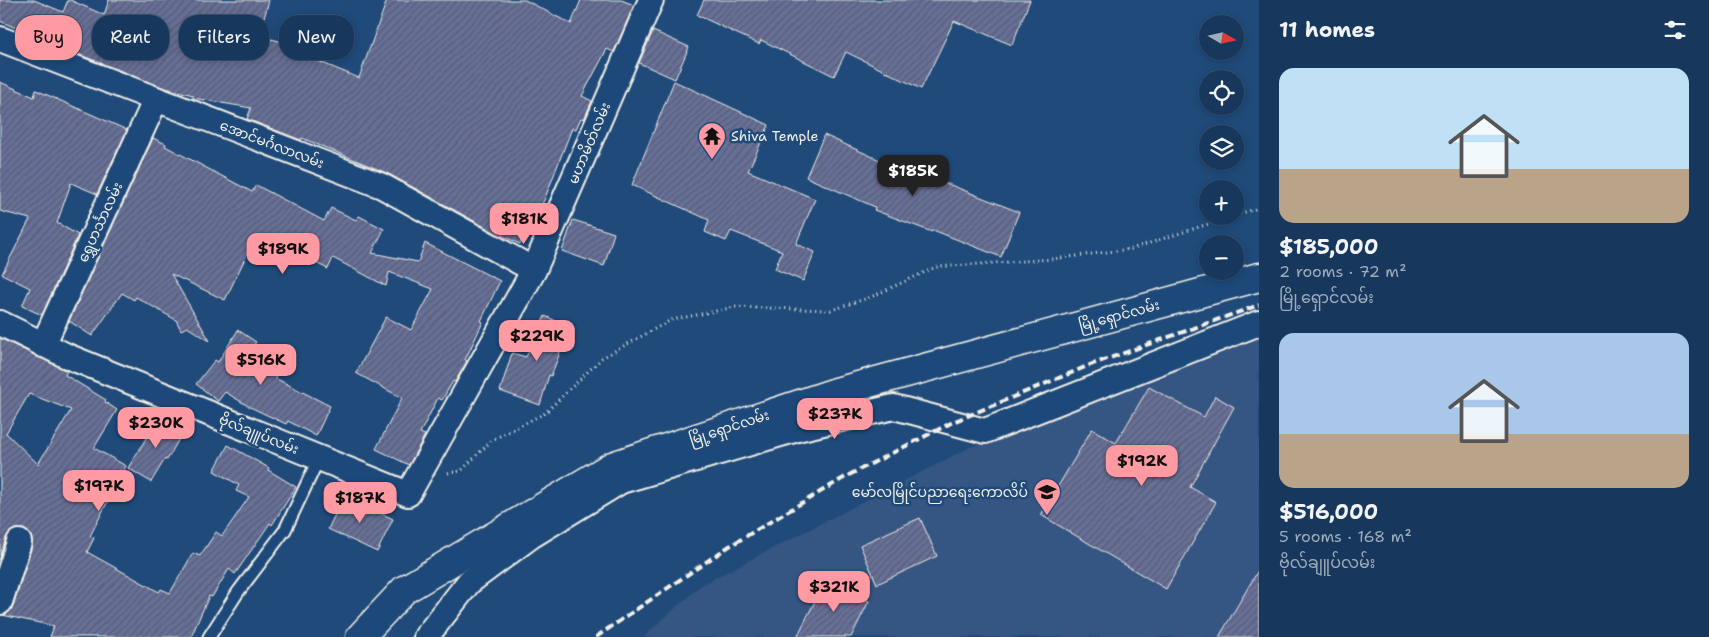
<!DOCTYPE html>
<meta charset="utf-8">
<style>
:root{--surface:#17385c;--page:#203f62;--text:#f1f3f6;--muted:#9eacbb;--line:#365272;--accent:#ff9aa2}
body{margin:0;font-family:"Shantell Sans","Noto Sans Myanmar",sans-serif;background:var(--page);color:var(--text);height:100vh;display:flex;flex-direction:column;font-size:19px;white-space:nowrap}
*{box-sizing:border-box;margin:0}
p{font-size:16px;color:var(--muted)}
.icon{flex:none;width:28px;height:28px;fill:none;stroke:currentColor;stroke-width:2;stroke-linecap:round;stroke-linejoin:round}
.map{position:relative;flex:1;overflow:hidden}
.panel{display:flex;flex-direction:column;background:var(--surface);width:450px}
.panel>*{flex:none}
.guide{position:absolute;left:15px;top:15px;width:475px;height:45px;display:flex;gap:10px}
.needle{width:32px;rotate:99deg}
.fabs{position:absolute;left:1199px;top:15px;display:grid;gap:10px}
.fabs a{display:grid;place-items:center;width:45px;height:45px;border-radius:50%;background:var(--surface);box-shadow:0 2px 8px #0003,0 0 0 1px var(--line);font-size:25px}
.price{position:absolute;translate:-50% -42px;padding:0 11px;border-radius:10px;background:var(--accent);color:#111;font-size:16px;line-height:32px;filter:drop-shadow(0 1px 2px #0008)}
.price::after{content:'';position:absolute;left:50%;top:30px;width:15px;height:11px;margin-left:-8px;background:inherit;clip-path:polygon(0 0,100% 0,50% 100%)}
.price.selected{background:#222;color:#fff}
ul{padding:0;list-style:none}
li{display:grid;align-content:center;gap:10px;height:265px;padding:0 20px}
li span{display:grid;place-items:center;height:155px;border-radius:15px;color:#555}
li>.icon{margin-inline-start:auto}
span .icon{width:90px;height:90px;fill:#fffc;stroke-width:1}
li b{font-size:21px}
h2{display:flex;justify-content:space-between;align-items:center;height:60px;padding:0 20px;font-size:21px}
.tag{padding:0 18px;border-radius:20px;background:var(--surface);box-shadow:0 2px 8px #0003,0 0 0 1px var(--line);font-size:18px;line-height:45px}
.tag.selected{background:var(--accent);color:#111}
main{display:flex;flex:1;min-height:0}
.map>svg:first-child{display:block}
</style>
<main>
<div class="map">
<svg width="1259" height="637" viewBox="0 0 1259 637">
<defs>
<pattern id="building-hatch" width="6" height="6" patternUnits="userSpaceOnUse" patternTransform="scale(1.25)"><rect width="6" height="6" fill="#666f98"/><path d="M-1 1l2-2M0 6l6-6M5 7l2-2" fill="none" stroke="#585c6f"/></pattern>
</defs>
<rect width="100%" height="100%" fill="#1f4a7a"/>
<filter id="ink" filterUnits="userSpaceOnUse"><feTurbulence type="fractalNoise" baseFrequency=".02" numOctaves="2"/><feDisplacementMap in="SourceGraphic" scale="10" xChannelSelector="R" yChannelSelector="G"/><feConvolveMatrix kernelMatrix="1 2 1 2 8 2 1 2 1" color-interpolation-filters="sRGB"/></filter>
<g filter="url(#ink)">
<path fill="#345583" d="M1257 335H1259V637H643L701 585 970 447Z"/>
<path fill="url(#building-hatch)" stroke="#f4f1e8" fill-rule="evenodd" d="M0 0H34L63 12 68 0H70L104 15 109 0H269L259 36 287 43 286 48 359 78 387 0H525L571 24 581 0H621L634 5 614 52 607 49 582 96 592 101 584 119 581 118 576 129 572 128 545 198 538 212 536 211 520 244 496 233 387 173 302 138 301 140 247 119 251 108 193 98V95L162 87 60 47 0 21Z
M704 0H1030L1012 45 954 21 921 89 846 52 834 76 761 40 759 44 697 15Z
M653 31 689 47 675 79 639 63Z
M674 81 769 125 748 171 815 199 796 244 815 252 803 281 775 269 782 251 731 231 726 241 705 232 709 220 632 185Z
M0 82 34 97 36 90 127 130 97 194 71 183 57 223 78 235 42 315 22 306 30 288 2 274 30 219 0 211Z
M824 135 891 165 892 162 1019 212 1001 257 933 230 932 232 874 210 875 207 806 177Z
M153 138 166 144 165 146 252 192 256 185 324 221 331 208 356 220 359 216 384 229 372 253 418 262 425 243 500 281 481 321 483 322 465 360 467 361 455 382 453 381 442 400 438 398 420 433 425 435 409 465 376 449 402 398 356 373 386 317 411 330 433 289 389 272 386 286 333 258 328 269 285 248 278 260 251 246 225 300 171 274 210 341 187 327 181 330 176 320 136 297 134 300 122 293 92 336 69 321Z
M573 220 614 233 604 266 562 251Z
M545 316 574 329 565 349 562 347 551 376 549 375 540 405 500 391 512 353 526 357Z
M238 330 256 342 251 349 282 368 275 378 330 406 316 436 288 421 286 424 250 407 225 392 218 401 196 384 215 360 218 362Z
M0 338 67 371 65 375 106 400 105 402 117 410 94 448 126 466 90 536 94 538 87 552 159 592 161 589 170 593 193 553 200 556 216 532 222 536 249 497 236 491 239 485 214 471 228 445 269 468 268 470 296 487 272 525 270 523 235 574 229 569 212 597 209 596 191 637H50L54 626 2 615 9 612 13 606 32 546V540L29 533 24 529H17L10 532 6 538 0 556ZM29 394 71 410 38 464 6 433Z
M1149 387 1204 417 1215 396 1234 407 1190 487 1216 502 1166 589 1041 515 1092 429 1116 443Z
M159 417 183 432 167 460 165 459 151 482 128 468Z
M344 496 393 519 377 552 328 529Z
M920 518 937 556 877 584 860 545Z
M1259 569V637H1219Z
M826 579 869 601 851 637H797Z"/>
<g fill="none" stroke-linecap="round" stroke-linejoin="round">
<g stroke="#f4f1e8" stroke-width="15">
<path id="lane" d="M209 637 238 592 285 530 319 458"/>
</g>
<g stroke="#f4f1e8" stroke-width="28">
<path id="street" d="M0 39 382 186 534 270
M0 323 67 356 408 494 534 270 651 0
M43 345 156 99
M0 602 19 542
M426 637 469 582 531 536 621 481 801 428 894 407 985 431 1259 323"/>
</g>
<g stroke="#f4f1e8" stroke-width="31">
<path id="highway" d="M360 637 404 590 612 466 836 392 1259 277"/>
</g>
<path stroke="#f4f1e8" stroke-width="3" stroke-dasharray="1 4" stroke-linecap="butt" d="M1235 215 1259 208
M448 473 461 471 492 440 545 413 602 358 671 320 735 307 831 310 871 297 936 267 1053 259 1131 249 1233 216"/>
<use href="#lane" stroke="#1f4a7a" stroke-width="11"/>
<use href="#street" stroke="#1f4a7a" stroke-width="24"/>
<use href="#highway" stroke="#1f4a7a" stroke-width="28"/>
<path stroke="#f4f1e8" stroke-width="4" stroke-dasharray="8 4" stroke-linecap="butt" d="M596 637 728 547 847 476 953 422 1090 365 1259 305"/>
</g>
</g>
<defs>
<g id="temple-pin" transform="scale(1.4375)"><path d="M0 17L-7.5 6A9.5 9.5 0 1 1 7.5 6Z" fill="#ff9aa2" stroke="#1f4a7a"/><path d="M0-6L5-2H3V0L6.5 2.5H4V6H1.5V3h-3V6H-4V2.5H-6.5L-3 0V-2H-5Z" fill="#111"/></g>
<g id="university-pin" transform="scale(1.4375)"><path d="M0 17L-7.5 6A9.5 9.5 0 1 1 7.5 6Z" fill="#ff9aa2" stroke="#1f4a7a"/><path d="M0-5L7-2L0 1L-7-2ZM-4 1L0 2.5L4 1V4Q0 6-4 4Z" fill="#111"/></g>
</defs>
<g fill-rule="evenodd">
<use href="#temple-pin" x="712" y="136"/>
<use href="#university-pin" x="1047" y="492"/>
</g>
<g text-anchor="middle" stroke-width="5" stroke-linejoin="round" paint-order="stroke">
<g font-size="14" fill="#f4f1e8" stroke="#1f4a7a" text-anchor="start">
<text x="731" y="141">Shiva Temple</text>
<text x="1028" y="497" text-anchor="end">မော်လမြိုင်ပညာရေးကောလိပ်</text>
</g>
<g font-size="14" fill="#f4f1e8" stroke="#1f4a7a">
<text transform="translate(589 143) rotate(-67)" y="5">မဟာမိတ်လမ်း</text>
<text transform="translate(272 144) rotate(21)" y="5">အောင်မင်္ဂလာလမ်း</text>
<text transform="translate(100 222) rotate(-65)" y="5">ရွှေဟင်္သာလမ်း</text>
<text transform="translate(1119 315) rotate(-15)" y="5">မြို့ရှောင်လမ်း</text>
<text transform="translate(729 427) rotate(-18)" y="5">မြို့ရှောင်လမ်း</text>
<text transform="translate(259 434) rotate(22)" y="5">ဗိုလ်ချူပ်လမ်း</text>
</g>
</g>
</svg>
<div class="fabs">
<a><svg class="needle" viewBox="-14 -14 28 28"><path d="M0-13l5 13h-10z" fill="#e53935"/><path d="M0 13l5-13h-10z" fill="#9eacbb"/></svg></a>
<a><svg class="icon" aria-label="locate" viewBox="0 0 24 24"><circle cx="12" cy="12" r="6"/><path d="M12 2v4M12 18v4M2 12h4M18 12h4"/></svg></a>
<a><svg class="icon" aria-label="layers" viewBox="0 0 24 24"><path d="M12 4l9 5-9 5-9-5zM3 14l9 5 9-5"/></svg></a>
<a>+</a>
<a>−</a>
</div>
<b class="price selected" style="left:913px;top:197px">$185K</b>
<b class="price" style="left:524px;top:245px">$181K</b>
<b class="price" style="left:283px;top:275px">$189K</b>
<b class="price" style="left:537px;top:362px">$229K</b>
<b class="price" style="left:261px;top:386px">$516K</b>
<b class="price" style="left:835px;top:440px">$237K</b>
<b class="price" style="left:156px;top:449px">$230K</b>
<b class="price" style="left:1142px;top:487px">$192K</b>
<b class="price" style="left:99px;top:512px">$197K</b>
<b class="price" style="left:360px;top:524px">$187K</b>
<b class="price" style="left:834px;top:613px">$321K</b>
<div class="guide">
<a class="tag selected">Buy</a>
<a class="tag">Rent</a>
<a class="tag">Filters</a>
<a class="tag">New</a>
</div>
</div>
<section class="panel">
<h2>11 homes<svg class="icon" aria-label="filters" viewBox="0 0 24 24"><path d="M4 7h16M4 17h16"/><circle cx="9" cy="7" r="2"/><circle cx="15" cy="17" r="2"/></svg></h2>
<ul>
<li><span style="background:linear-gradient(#bfe0f5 65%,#b9a48a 0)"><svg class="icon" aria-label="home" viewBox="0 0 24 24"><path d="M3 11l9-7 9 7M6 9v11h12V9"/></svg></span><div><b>$185,000</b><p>2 rooms · 72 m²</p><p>မြို့ရှောင်လမ်း</p></div></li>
<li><span style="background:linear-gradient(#a9c7e8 65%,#b9a48a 0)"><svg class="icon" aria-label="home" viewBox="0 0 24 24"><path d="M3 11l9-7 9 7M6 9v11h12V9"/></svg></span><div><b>$516,000</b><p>5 rooms · 168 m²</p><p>ဗိုလ်ချူပ်လမ်း</p></div></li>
</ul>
</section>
</main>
